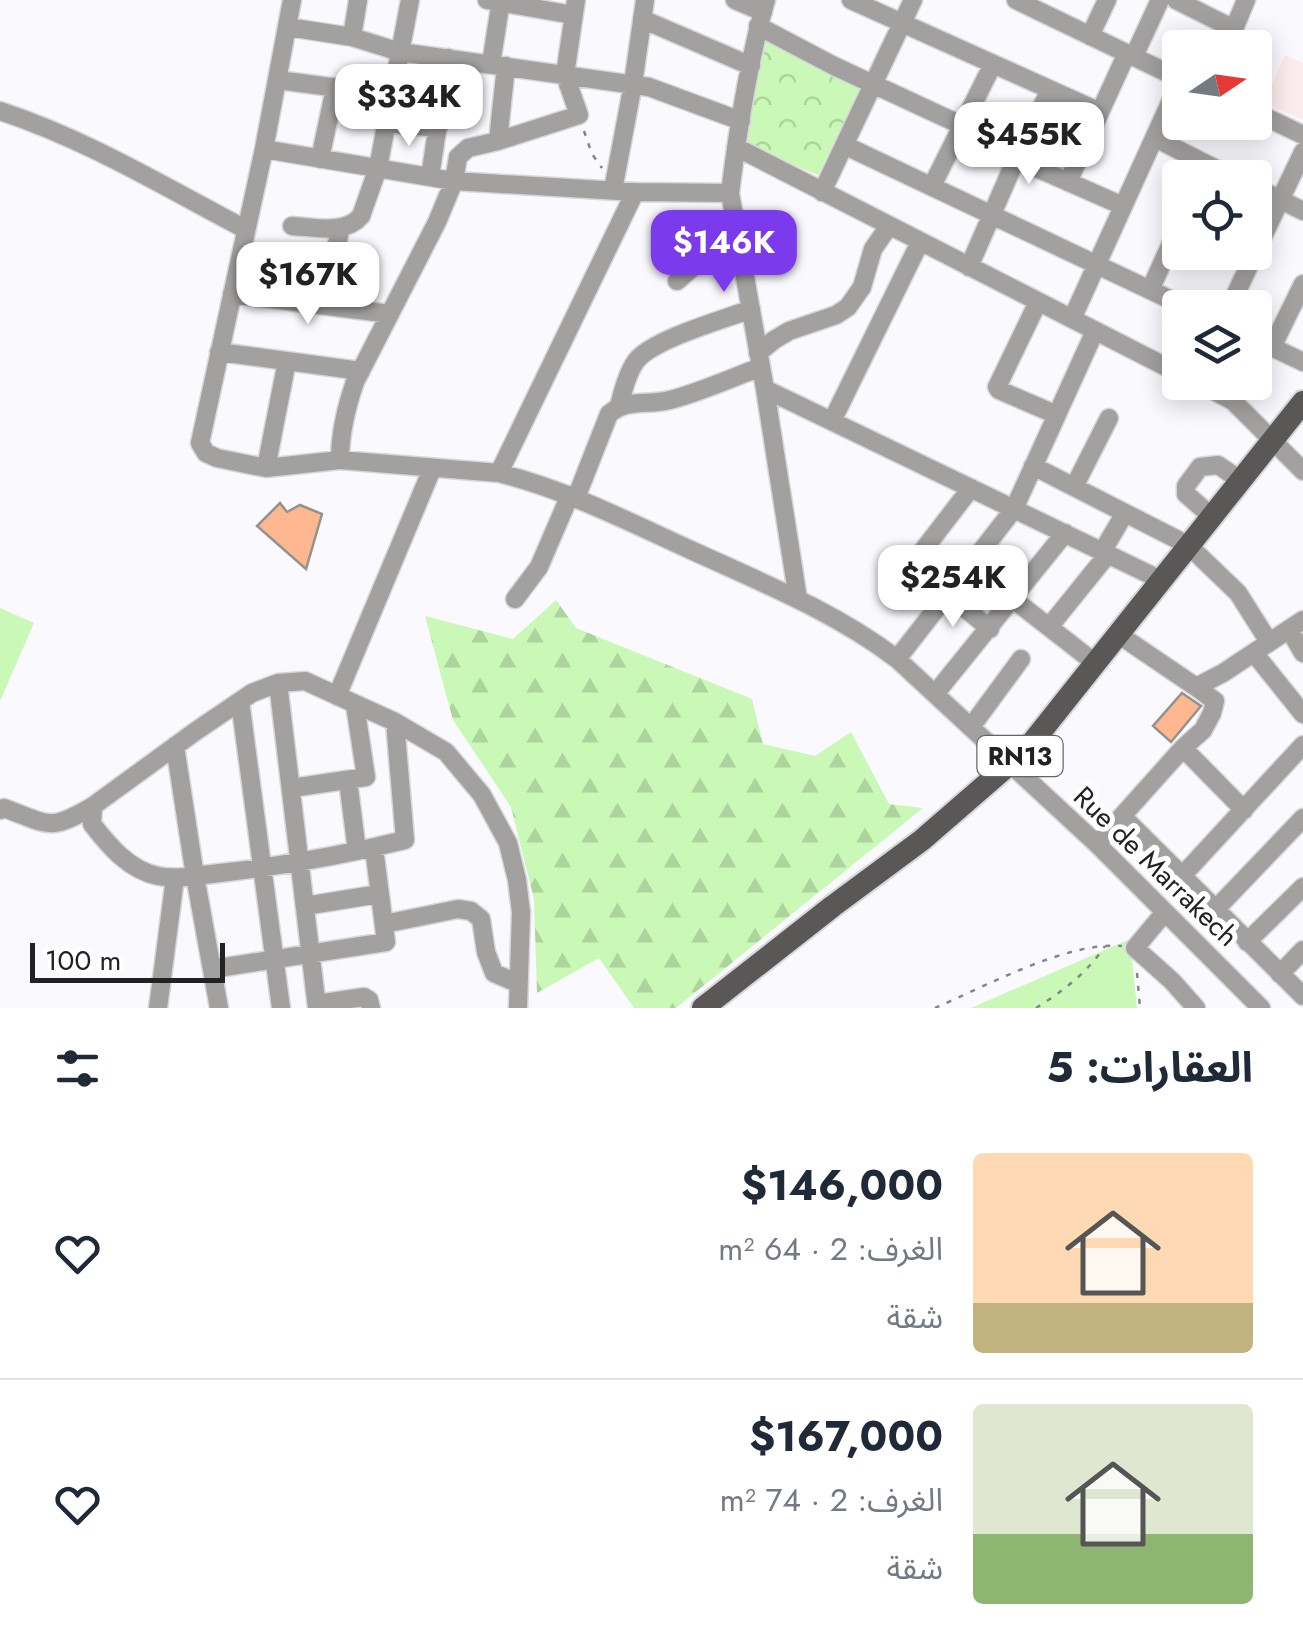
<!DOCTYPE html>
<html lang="ar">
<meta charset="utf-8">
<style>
:root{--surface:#fff;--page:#f6f6f7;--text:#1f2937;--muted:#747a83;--line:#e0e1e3;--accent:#7c3aed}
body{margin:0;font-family:Jost,"Noto Sans Arabic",sans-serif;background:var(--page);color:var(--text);direction:rtl;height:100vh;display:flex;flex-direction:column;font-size:38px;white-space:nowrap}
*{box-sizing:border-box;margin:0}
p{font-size:32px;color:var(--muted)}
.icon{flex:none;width:55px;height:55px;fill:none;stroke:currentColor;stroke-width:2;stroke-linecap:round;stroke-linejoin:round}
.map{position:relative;height:1008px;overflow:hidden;direction:ltr}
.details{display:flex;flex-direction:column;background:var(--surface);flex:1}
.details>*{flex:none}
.needle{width:65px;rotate:77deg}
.controls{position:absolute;left:1162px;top:30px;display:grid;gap:20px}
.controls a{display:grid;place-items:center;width:110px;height:110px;border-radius:10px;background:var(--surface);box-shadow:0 5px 25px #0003;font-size:50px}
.scale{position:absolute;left:30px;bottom:25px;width:195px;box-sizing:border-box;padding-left:10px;border:5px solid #212223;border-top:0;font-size:28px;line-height:35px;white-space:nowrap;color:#212223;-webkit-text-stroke:8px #fff;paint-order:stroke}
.price{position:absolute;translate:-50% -85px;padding:0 22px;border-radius:20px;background:#fff;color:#222;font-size:32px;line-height:65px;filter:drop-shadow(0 2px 5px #0008)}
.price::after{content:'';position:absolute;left:50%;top:60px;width:30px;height:22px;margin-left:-15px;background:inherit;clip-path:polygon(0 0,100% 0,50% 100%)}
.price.active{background:var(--accent);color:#fff}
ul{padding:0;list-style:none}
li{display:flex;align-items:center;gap:30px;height:250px;padding:0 50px}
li+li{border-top:2px solid var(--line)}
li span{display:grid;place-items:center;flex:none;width:280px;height:200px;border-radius:10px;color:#555}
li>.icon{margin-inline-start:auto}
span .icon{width:120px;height:120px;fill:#fffc;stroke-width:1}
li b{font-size:42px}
h2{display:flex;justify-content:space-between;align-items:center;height:120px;padding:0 50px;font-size:42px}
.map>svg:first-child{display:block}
</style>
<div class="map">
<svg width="1303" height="1008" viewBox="0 0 1303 1008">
<defs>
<pattern id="forest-firs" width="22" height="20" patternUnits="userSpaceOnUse" patternTransform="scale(2.5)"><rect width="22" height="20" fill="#caf8b7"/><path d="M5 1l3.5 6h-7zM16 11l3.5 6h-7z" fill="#add49d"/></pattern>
<pattern id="park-crowns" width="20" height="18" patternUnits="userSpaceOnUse" patternTransform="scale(2.5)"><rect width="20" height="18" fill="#caf8b7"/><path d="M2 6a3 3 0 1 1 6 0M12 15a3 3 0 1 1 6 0" fill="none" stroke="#add49d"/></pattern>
</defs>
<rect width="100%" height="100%" fill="#fafafe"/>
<path fill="#fcecee" d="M1285 55 1303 63V120L1264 103Z"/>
<path fill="#caf8b7" d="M0 608 34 623 0 701Z
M1130 939 1137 1008H971Z"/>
<path fill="url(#forest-firs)" d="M556 600 576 628 752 699 763 744 815 756 851 732 889 804 923 808 676 1008H634L599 958 537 993 534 899 511 807 453 720 425 616 513 639Z"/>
<path fill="url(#park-crowns)" d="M766 41 861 88 818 175 744 145Z"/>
<path fill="#ffb78f" stroke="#949290" stroke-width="2.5" d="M280 503 287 512 300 505 322 514 306 569 257 526Z
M1182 693 1201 706 1171 742 1153 726Z"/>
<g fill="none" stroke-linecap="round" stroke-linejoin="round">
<g stroke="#d7d7db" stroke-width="21">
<path id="minor" d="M292 0 264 149 200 443 206 453 217 458 266 468 340 460 499 473 635 192 730 193C738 129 748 62 766 0
M487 0 573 15
M735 0 763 12
M851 0 1100 112
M1016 0 1180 79
M1176 0 1234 29
M642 19 751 66
M758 26 834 66 961 125
M288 27 352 37 400 52 649 87 741 121
M1090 36 1107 0
M352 37 358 0
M1226 48 1246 0
M1134 56 1160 0
M491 64 501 0
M278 80 391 95
M0 111C86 139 165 187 245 229
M1255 112 1303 135
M386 123 438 128
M1155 138 1234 178
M498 141 579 115 565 75 576 0
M844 145 1188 308
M736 147 1180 374
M264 149 454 181 635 192
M320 159 335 88
M1016 159 1123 206
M430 177 448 58
M1068 182 1127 53
M932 186 993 64
M1255 187 1303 211
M613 190 633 84 645 0
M822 192 913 0
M730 193 765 389 798 599
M292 226C315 227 345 235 361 216L378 168 410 0
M969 267 1016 159 1050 90
M677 281 736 229
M1150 290 1180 224
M232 294 390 314
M1038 302 997 387 999 390 1057 415
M321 305 341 228
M1229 308 1303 152
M1072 319 1180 81
M1255 339 1303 362
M1272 347 1303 284
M219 352 361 371
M758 353 774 340 789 331 836 315 848 307 862 287 873 249 889 226
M1197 382 1233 401 1303 471
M765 389 1161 580
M619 406C623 391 627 374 636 361 653 339 723 320 751 309
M832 421 920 242
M340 460C340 433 346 408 355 382L437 222 454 181 458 157 468 148 498 141 506 66
M1033 466 1125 513
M266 468 287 361
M499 473C567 490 629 522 693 551 763 583 835 612 897 659L1097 844 1261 1008
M1074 487 1109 418
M576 498 609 414C628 398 647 406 670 400 701 392 731 378 761 367
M1211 516 1186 494V486L1200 467 1218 465 1240 480
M1102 552 1125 513 1188 545 1238 593 1269 642
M921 553 971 488
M948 594 990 629
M515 599 539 567 570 495
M1013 599 1095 663
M1049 627 1108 554
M1289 629 1303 653
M1118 634 1196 687 1223 673 1303 620
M1254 653 1303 714
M897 659 1014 509 1095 331
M278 683 317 1008
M935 694 1065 533
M337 696 432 469
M240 701 281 1008
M395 722 405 840C344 855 282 866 220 873 200 875 178 880 158 876 129 870 109 846 92 824L93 806 196 731 252 693 278 683 305 681 395 722 446 752 482 795 508 843 517 880 521 912 518 1008
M971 727 1021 659
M175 746 195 876 219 1008
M1183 748 1244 810
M348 781 357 851
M292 788 366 777 355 705
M0 810 4 808C50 825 49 832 93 806
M1123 817 1303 996
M1097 844 1183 748 1203 730 1212 713 1215 701 1196 687
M1182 876 1303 745
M305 906 379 894
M1215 910 1303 818
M1165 912 1135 948 1172 981 1196 1008
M384 924 458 909 471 911 481 919 486 952 494 973 517 983
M1247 942 1303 887
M212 969 386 942 374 848
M1280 974 1303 950
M317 1004 364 997 369 1000 371 1008
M158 1008 175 878"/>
</g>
<g stroke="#d7d7db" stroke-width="26">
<path id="major" d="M703 1008 833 906 922 840 1027 749 1303 402"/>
</g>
<path stroke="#858588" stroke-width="2.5" stroke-dasharray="5 8" stroke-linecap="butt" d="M584 131 592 154 602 168
M1137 973 1140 1008
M935 1008C986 986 1068 941 1122 946
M1036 1008C1062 992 1088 972 1105 946"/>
<use href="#minor" stroke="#a2a1a0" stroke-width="18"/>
<use href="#major" stroke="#5a5857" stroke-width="22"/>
</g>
<g text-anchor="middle" stroke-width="10" stroke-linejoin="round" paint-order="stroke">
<rect fill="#fff" stroke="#646465" stroke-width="2.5" x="977.5" y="736" width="85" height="40" rx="8"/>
<g font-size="25" font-weight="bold" fill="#212223">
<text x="1020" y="765">RN13</text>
</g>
<g font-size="28" fill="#212223" stroke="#fff">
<text transform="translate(1156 866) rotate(44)" y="10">Rue de Marrakech</text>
</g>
</g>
</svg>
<div class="controls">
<a><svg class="needle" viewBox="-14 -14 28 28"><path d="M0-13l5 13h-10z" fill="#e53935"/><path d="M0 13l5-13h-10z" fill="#747a83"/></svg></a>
<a><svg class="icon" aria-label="locate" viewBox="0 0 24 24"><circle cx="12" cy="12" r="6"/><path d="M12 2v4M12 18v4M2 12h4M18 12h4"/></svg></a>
<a><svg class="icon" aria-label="layers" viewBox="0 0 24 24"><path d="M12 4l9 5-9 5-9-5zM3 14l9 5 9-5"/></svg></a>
</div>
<div class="scale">100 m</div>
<b class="price" style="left:409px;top:149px">$334K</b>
<b class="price" style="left:1029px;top:187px">$455K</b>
<b class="price active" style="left:724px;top:295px">$146K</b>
<b class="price" style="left:308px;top:327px">$167K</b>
<b class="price" style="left:953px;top:630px">$254K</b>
</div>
<section class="details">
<h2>العقارات: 5<svg class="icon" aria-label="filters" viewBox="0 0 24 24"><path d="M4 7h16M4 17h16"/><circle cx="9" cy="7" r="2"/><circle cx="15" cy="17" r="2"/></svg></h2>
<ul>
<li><span style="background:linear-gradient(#ffd9b3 75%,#c2b280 0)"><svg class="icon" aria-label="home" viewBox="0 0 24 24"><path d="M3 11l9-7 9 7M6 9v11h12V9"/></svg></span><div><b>$146,000</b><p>الغرف: 2 · 64 m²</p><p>شقة</p></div><svg class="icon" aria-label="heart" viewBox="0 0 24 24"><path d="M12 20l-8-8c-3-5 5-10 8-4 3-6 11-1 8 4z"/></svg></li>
<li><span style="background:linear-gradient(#dfe7d0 65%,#8fb573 0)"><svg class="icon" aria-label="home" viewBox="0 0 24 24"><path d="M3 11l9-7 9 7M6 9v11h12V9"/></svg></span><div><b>$167,000</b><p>الغرف: 2 · 74 m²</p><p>شقة</p></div><svg class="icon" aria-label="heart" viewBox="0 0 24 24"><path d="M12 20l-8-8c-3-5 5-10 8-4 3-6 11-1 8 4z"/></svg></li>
</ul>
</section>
